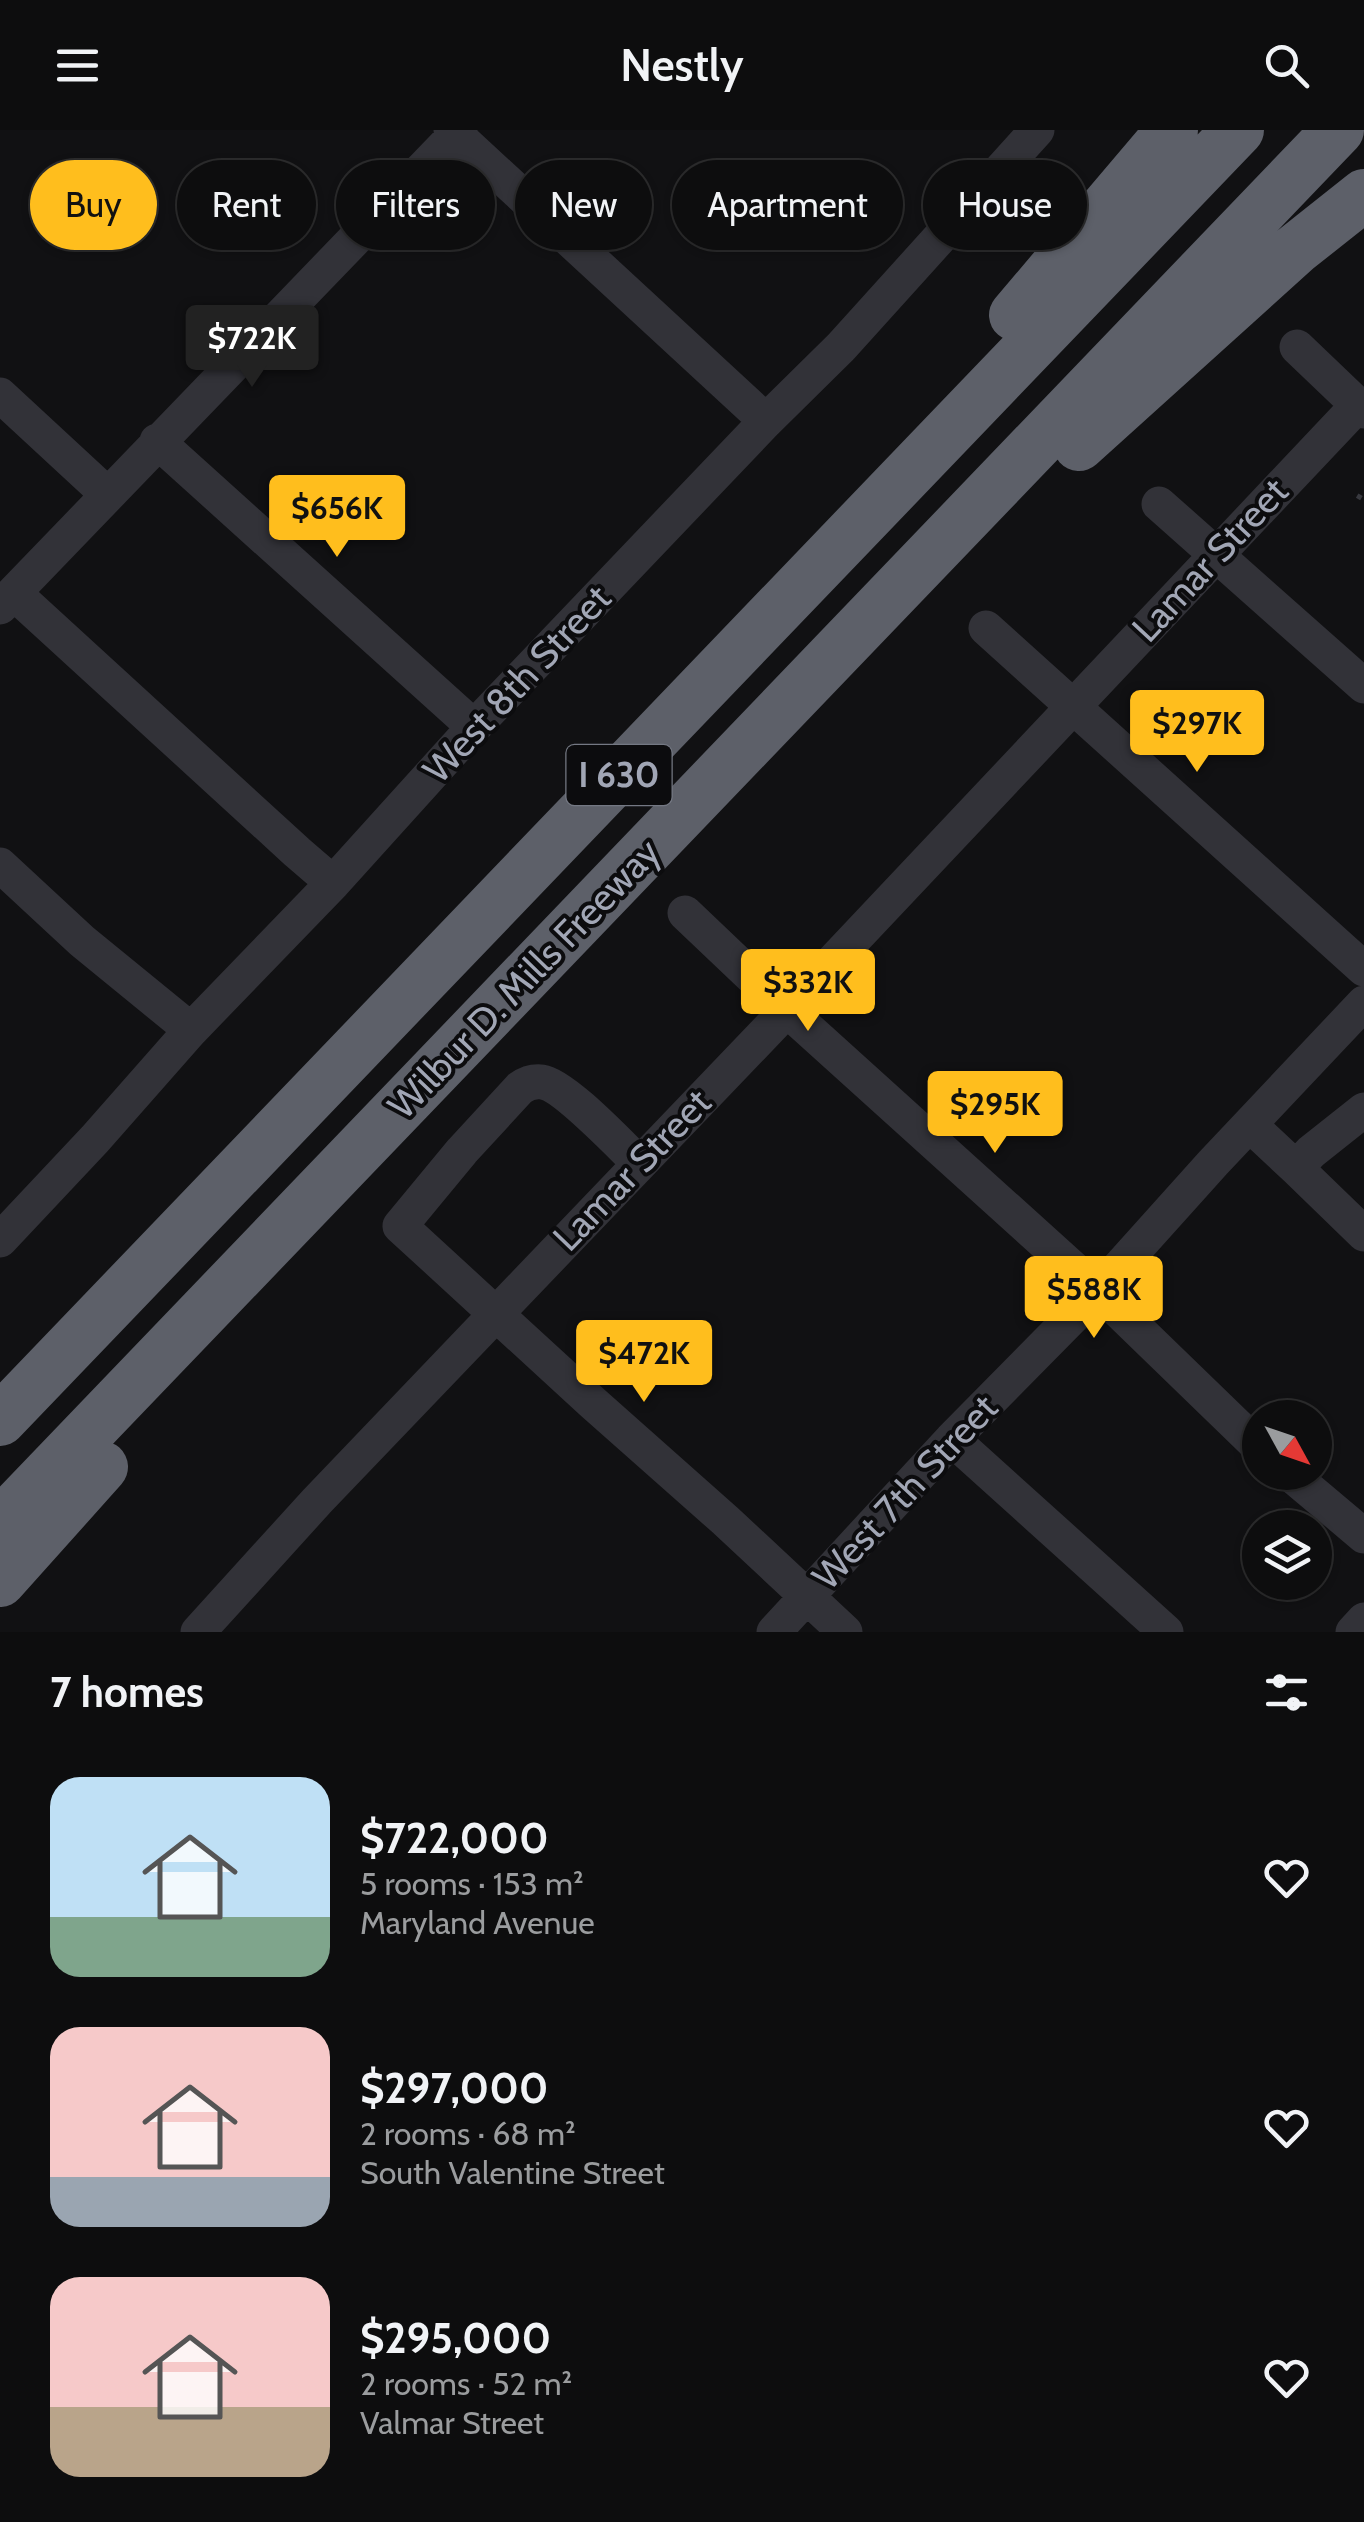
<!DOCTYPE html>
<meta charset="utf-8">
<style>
:root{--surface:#0d0d0e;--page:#1b1b1c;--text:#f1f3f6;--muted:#9a9c9e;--line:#2d2d2e;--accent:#ffbe1d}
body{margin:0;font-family:Cabin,sans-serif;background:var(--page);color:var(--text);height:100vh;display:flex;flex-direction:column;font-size:38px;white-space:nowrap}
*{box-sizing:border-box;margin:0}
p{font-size:32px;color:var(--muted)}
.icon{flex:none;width:55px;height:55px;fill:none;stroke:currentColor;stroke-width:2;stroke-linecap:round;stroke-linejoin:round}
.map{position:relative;height:1502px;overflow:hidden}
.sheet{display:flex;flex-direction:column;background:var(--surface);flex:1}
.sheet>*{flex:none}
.hud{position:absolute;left:30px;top:30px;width:1305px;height:90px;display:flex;gap:20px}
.needle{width:65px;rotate:130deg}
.buttons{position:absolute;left:1242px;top:1270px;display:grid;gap:20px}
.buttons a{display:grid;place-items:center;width:90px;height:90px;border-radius:50%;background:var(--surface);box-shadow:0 2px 8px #0004,0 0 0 2px var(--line);font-size:50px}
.price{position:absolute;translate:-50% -85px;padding:0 22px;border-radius:10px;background:var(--accent);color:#111;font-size:32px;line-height:65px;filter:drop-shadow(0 2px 5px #0008)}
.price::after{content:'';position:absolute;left:50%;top:60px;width:30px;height:22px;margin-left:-15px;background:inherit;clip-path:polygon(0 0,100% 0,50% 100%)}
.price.on{background:#222;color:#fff}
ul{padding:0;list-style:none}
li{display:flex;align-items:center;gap:30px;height:250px;padding:0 50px}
li span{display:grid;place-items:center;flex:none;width:280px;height:200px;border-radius:30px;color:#555}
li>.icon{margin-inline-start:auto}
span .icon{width:120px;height:120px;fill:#fffc;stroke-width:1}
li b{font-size:42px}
h2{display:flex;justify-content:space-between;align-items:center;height:120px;padding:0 50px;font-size:42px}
.tag{padding:0 35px;border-radius:45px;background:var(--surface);box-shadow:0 2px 8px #0004,0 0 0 2px var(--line);font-size:35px;line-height:90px}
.tag.on{background:var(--accent);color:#111}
header{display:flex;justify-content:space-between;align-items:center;height:130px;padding:0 50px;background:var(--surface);font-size:45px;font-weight:600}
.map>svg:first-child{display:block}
</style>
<header><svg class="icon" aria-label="menu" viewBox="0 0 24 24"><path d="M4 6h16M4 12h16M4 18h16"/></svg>Nestly<svg class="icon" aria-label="search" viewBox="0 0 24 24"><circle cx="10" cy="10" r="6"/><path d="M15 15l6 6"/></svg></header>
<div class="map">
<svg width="1364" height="1502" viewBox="0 0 1364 1502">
<rect width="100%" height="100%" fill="#111113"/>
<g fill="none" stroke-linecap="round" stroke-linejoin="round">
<path stroke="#38393f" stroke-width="5" stroke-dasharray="5 8" stroke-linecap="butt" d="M1358 369 1364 359"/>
<path stroke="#323238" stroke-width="35" d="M451 0 766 291
M1297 217 1364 281
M0 265 107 364
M157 311 474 597
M1159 374 1364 556
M14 463 297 722 333 753
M0 477 460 0
M986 498 1364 839
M0 735 82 811 191 900
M685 783 787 880 1098 1161 1260 1318
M1250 995 1296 1038 1311 1022 1364 980
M639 1033C620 1015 564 955 542 952 534 951 527 953 520 958L462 1021 400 1096 593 1273 725 1390 845 1502
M1296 1038 1364 1104
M0 1110 95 1009 191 900 333 753 474 597 766 291 841 217 1037 0
M952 1309 1166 1502
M1288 1342 1364 1406
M198 1502 317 1371 787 880 1358 275
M774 1502 952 1309 1098 1161 1213 1033 1364 873
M1353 1502 1364 1490"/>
<path stroke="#5d6069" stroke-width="52" d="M1015 185 1172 0
M1079 315 1296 119 1364 65
M0 1290 1238 0
M0 1394 1338 0
M0 1451 102 1337"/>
</g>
<g text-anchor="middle" stroke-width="8" stroke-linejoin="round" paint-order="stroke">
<rect fill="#0c0c0e" stroke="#747883" stroke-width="2.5" x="566.5" y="615" width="105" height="60" rx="8"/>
<g font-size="35" font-weight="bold" fill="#a1a6b5">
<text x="619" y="657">I 630</text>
</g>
<g font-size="38" fill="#a1a6b5" stroke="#0c0c0e">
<text transform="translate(1210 430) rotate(-47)" y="13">Lamar Street</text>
<text transform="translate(517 554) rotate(-47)" y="13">West 8th Street</text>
<text transform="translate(524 849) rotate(-46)" y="13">Wilbur D. Mills Freeway</text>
<text transform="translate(632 1040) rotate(-46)" y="13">Lamar Street</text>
<text transform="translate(905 1362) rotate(-47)" y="13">West 7th Street</text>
</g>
</g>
</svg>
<div class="buttons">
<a><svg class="needle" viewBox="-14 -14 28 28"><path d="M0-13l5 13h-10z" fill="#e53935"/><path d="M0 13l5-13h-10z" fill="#9a9c9e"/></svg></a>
<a><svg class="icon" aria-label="layers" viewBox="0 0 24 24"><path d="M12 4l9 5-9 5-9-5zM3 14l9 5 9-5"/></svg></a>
</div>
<b class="price on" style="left:252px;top:260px">$722K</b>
<b class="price" style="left:337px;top:430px">$656K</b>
<b class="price" style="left:1197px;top:645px">$297K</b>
<b class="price" style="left:808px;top:904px">$332K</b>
<b class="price" style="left:995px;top:1026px">$295K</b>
<b class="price" style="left:1094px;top:1211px">$588K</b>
<b class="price" style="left:644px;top:1275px">$472K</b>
<div class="hud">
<a class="tag on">Buy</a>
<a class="tag">Rent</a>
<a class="tag">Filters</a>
<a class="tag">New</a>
<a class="tag">Apartment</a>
<a class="tag">House</a>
</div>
</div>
<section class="sheet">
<h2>7 homes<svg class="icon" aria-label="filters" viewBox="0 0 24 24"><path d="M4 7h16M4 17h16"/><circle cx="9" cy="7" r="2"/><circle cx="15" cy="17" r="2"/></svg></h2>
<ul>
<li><span style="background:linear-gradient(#bfe0f5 70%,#7fa58c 0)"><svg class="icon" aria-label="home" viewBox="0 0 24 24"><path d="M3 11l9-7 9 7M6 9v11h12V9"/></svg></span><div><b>$722,000</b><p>5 rooms · 153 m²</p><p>Maryland Avenue</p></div><svg class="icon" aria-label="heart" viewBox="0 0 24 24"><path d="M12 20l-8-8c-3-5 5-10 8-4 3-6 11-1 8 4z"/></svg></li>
<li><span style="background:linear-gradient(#f6c9c9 75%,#9aa5b1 0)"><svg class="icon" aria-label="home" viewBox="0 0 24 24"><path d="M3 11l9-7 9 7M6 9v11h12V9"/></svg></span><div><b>$297,000</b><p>2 rooms · 68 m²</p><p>South Valentine Street</p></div><svg class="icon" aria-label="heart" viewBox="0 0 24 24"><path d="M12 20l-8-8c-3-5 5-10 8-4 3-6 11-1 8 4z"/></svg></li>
<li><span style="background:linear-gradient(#f6c9c9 65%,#b9a48a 0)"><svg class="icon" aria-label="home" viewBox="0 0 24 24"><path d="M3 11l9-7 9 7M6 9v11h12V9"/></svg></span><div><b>$295,000</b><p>2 rooms · 52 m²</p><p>Valmar Street</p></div><svg class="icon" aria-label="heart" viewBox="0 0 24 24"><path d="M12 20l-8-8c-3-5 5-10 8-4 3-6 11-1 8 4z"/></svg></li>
</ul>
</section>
